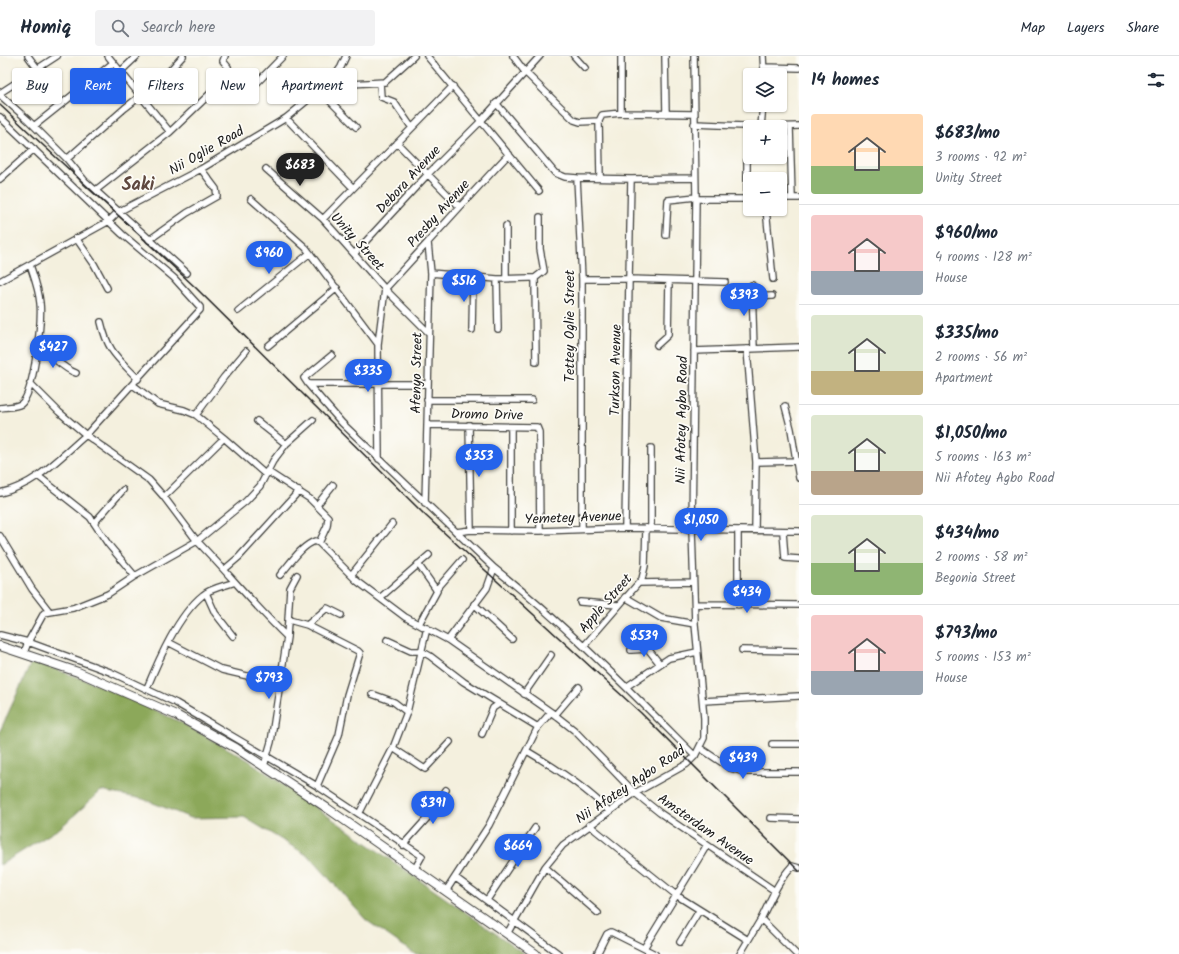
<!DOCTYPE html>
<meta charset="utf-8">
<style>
:root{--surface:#fff;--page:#f2f2f3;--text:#1f2937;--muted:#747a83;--line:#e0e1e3;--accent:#2563eb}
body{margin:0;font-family:Kalam,sans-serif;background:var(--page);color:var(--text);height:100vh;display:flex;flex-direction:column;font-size:15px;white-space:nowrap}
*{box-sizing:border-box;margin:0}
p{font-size:13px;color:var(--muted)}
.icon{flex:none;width:22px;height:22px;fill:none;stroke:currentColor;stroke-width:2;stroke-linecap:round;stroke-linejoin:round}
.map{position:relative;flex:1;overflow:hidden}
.details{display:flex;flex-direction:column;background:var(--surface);width:380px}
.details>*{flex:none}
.hud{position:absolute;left:12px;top:12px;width:380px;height:36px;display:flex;gap:8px}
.buttons{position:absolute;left:743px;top:12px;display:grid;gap:8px}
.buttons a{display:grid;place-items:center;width:44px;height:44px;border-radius:4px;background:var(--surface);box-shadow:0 1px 3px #0004;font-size:20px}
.price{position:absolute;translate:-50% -34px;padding:0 9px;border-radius:14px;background:var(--accent);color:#fff;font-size:13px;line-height:26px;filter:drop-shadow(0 1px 2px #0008)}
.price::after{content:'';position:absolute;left:50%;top:24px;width:12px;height:9px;margin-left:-6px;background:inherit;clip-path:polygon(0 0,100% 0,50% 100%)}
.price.active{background:#222;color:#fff}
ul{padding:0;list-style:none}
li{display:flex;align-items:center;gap:12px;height:100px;padding:0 12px}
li+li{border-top:1px solid var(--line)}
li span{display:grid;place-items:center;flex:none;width:112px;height:80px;border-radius:4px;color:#555}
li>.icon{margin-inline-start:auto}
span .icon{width:48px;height:48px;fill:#fffc;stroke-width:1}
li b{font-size:17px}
h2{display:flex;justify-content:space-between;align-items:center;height:48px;padding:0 12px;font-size:17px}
.tag{padding:0 14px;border-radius:4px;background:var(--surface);box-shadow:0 1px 3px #0004;font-size:14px;line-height:36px}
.tag.active{background:var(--accent);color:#fff}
header{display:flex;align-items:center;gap:24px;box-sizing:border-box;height:56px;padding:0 20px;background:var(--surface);border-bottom:1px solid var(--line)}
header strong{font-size:19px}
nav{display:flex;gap:22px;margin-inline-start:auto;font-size:14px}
.search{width:280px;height:36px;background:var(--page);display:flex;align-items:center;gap:10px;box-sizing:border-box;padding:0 14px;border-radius:4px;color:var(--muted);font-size:15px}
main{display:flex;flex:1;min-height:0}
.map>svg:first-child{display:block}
</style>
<header>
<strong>Homiq</strong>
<div class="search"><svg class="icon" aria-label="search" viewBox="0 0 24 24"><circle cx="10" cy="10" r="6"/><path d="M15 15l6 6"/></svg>Search here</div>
<nav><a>Map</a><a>Layers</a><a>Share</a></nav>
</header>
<main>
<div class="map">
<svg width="799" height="898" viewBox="0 0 799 898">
<rect width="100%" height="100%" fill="#fdfcf7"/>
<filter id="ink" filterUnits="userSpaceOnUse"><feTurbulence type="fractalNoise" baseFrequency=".025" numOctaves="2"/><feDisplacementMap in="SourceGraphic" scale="8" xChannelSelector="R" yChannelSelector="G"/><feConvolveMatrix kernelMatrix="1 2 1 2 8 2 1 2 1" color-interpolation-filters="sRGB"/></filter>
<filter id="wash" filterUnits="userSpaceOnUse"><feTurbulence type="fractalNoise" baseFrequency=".012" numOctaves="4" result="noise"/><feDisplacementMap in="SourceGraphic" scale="16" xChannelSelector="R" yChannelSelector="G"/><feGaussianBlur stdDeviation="0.9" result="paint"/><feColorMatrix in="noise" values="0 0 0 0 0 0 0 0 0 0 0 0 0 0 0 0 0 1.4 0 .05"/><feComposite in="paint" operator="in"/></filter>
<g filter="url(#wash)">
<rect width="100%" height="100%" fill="#f4f0de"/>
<path fill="#8ca85a" stroke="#54623b" d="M32 605 94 627 150 652 180 666 248 704 525 898H415L366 864 310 801 244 761 191 762 143 743 101 735 60 772 0 809V675Z"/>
</g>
<g filter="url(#ink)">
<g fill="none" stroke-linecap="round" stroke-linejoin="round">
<g stroke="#3c3c39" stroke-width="8">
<path id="minor" d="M28 0 37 12
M225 0 223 5 228 11
M427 0 539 135
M513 0 525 16 574 64 580 66 599 65
M574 0 585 12
M621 0V57
M665 0 666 58
M763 0 764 19
M764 11 799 12
M120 16 137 0
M331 25 351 28 385 26 414 0
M380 27 381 41 394 46 412 72
M251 33 283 0
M320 35 356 71
M0 37 57 0
M0 39 28 64 67 103 85 125 187 217
M496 47 555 117 565 121 577 122
M0 61 122 178 174 222 200 251V254L86 379 149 424 164 441 197 485 135 520 108 538 73 552 44 557 28 586 24 597
M286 62 353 132
M694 68 769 71 799 70
M34 70 113 7
M761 70 763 49
M790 71 792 141
M170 76 215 33 223 23
M397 87 459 150
M67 103 125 52 161 24 183 0
M266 113 323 163 385 233 429 277
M600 122 599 65 602 59 621 57 694 58
M0 123 34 93
M96 134 170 76 108 0
M780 142H799
M251 143 306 192 378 288
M696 143H750
M747 143V70
M766 153 773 223
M323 163 453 30
M506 170V222
M666 179 668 144 696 141
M76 182 94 208 107 232
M149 184 187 157 217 140 216 133 201 113
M354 198 428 118 481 65 540 0
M431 217 497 223 530 222H535L544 215 540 193V161
M535 222 536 306
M497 223 498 273
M582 223H629L631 123 695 122
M0 225 109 165 118 156 201 113 286 62 331 25 341 11 346 0
M752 229 754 293
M385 233C427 188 467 142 509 98
M752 241 772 240
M238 255 310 197
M101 266C108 296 117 301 138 323
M472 274 473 220
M657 289 668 279 669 225
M268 290 337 232
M38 291C52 298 61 312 76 317
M747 293 756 406 755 474
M694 295 799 291
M332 299 304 322 308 328 342 367 494 512C566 569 630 635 695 700
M308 328H428
M133 329 158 348 184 354 196 359 224 382
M427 344H532
M785 350 791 373 799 422
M0 352C6 351 16 351 21 348 34 338 42 264 40 247 39 234 34 221 30 209
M196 359 224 321 246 295
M257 365 286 388
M427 369 537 371 539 376 540 475
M469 369 471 474
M511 371V475
M379 403 378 288 385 233
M756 406 797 405
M267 415 310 443 328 461 327 470 319 487 357 525 405 561 448 584 551 656
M38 420 90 461 108 488 135 520
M0 437C37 428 58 403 86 379L59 356 30 327
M164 441 224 382 266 419
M425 447 431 217 428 187
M317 449 333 429
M94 467 123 434
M582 472V223L577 122 631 123
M625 472 629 223 725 226
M651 472V392
M738 474V549
M456 476 471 474 540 475 625 472 799 475
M783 476 785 502 799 503
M0 480 32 533 49 555
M418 508 437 535 419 568
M225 513 239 501 299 435
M352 518 392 468
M280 519C290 508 301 490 315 485L319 487
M297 519 290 532 287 581C255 550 228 517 197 485L246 445 260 430 273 405 286 388 313 364
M639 527 693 526
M436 534 462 504
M206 537 215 557 233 580
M381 541 429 499
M625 541 661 562 695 568
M580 546 618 549
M474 548 512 583
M695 548 799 549
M289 564 307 569 358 595 360 597 347 639 339 679 317 730
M307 569 327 552 341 559
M0 579 28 586 110 616 176 647 317 730 422 800 414 814
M387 584 411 595H421L430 600 464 626 538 671
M448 584 487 532 494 512
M168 586 222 614 281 628
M584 590 642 523 645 510 646 472
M631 594 648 593 660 608
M742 594 799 595
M626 631 669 602 697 596
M147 632C159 603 178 559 203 539 211 532 225 530 235 526
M372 638 394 646 407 656
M524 638 551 599
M703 645 799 640
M555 659 579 631
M482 678 493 652 499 648
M772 688H799
M393 692 425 713 450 686
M700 692 730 712 744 716H799
M527 695C556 712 585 731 609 755
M264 710 271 686 287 581
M359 758 393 692 407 656 427 572
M771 762 799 763
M589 769 676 839 748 884
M403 789 429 760 446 734
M545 811 598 857
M456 822 559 898
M446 835 489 769 538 671 551 656 574 674 635 737 660 757 775 835
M487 844 535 772
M507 878 545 811 563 789 635 737 687 708 695 700 704 682V662L695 568 692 473 696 143 694 0
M680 886 699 855
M644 892 707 789
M597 898 607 878 611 876 655 898
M740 898 761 863
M796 898 761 863C770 845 778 825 792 810L799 812"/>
</g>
<g stroke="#3c3c39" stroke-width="10">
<path id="highway" d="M0 590 78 616 176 659 236 692 327 752 536 898"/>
</g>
<use href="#minor" stroke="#fff" stroke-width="5.5"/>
<use href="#highway" stroke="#fff" stroke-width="8"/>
<path stroke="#1c1c1c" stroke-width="1.5" d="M0 49 195 231 426 460 641 657 799 815"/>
</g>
</g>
<g text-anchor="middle" stroke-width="3.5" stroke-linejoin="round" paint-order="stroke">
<g font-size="14" fill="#1c1c1c" stroke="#fdfcf7">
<text transform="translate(206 94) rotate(-30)" y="5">Nii Oglie Road</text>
<text transform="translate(408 123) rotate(-47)" y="5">Debora Avenue</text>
<text transform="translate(438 157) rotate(-48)" y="5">Presby Avenue</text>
<text transform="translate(358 185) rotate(48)" y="5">Unity Street</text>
<text transform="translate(569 270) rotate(-90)" y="5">Tettey Oglie Street</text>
<text transform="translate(615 314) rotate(-89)" y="5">Turkson Avenue</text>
<text transform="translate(416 317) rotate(-89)" y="5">Afenyo Street</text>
<text transform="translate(487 358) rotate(1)" y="5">Dromo Drive</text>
<text transform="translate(681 364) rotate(-89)" y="5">Nii Afotey Agbo Road</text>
<text transform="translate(573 461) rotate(-2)" y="5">Yemetey Avenue</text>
<text transform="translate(605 547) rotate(-49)" y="5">Apple Street</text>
<text transform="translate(630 728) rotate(-34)" y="5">Nii Afotey Agbo Road</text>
<text transform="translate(706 773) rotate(35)" y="5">Amsterdam Avenue</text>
</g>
<g font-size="18" font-weight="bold" fill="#5f483f" stroke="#fdfcf7">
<text x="138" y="134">Saki</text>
</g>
</g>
</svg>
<div class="buttons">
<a><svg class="icon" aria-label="layers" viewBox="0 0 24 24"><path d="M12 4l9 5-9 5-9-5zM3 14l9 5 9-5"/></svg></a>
<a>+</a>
<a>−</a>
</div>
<b class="price active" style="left:300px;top:131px">$683</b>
<b class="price" style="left:269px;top:219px">$960</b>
<b class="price" style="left:464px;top:247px">$516</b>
<b class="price" style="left:744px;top:261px">$393</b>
<b class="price" style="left:53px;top:313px">$427</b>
<b class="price" style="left:368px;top:337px">$335</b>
<b class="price" style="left:479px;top:422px">$353</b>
<b class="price" style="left:701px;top:486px">$1,050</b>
<b class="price" style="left:747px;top:558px">$434</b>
<b class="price" style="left:644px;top:602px">$539</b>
<b class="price" style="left:269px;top:644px">$793</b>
<b class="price" style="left:743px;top:724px">$439</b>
<b class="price" style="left:433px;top:769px">$391</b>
<b class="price" style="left:518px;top:812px">$664</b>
<div class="hud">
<a class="tag">Buy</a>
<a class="tag active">Rent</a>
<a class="tag">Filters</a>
<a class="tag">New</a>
<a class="tag">Apartment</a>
</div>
</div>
<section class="details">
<h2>14 homes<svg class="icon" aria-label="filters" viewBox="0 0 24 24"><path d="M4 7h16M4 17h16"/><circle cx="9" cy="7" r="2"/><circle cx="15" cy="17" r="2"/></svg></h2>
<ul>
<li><span style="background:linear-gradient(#ffd9b3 65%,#8fb573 0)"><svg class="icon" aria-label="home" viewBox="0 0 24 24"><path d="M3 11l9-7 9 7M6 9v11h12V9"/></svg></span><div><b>$683/mo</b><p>3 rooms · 92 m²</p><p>Unity Street</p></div></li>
<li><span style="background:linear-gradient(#f6c9c9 70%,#9aa5b1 0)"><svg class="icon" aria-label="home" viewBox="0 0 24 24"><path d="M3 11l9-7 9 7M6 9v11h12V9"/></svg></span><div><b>$960/mo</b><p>4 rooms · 128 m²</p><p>House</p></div></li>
<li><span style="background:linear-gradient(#dfe7d0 70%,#c2b280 0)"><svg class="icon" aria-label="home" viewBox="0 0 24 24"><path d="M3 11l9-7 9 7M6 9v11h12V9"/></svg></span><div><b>$335/mo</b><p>2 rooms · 56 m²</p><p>Apartment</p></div></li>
<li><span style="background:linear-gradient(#dfe7d0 70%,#b9a48a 0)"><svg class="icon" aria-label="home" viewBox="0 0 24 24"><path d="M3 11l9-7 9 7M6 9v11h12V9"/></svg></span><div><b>$1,050/mo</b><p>5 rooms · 163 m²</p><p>Nii Afotey Agbo Road</p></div></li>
<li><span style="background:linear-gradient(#dfe7d0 60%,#8fb573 0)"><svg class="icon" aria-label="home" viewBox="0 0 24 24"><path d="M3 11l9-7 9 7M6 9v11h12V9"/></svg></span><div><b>$434/mo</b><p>2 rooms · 58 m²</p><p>Begonia Street</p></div></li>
<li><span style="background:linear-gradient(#f6c9c9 70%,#9aa5b1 0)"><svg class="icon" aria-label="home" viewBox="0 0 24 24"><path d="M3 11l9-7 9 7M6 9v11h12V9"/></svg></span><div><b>$793/mo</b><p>5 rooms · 153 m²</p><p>House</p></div></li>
</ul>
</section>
</main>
